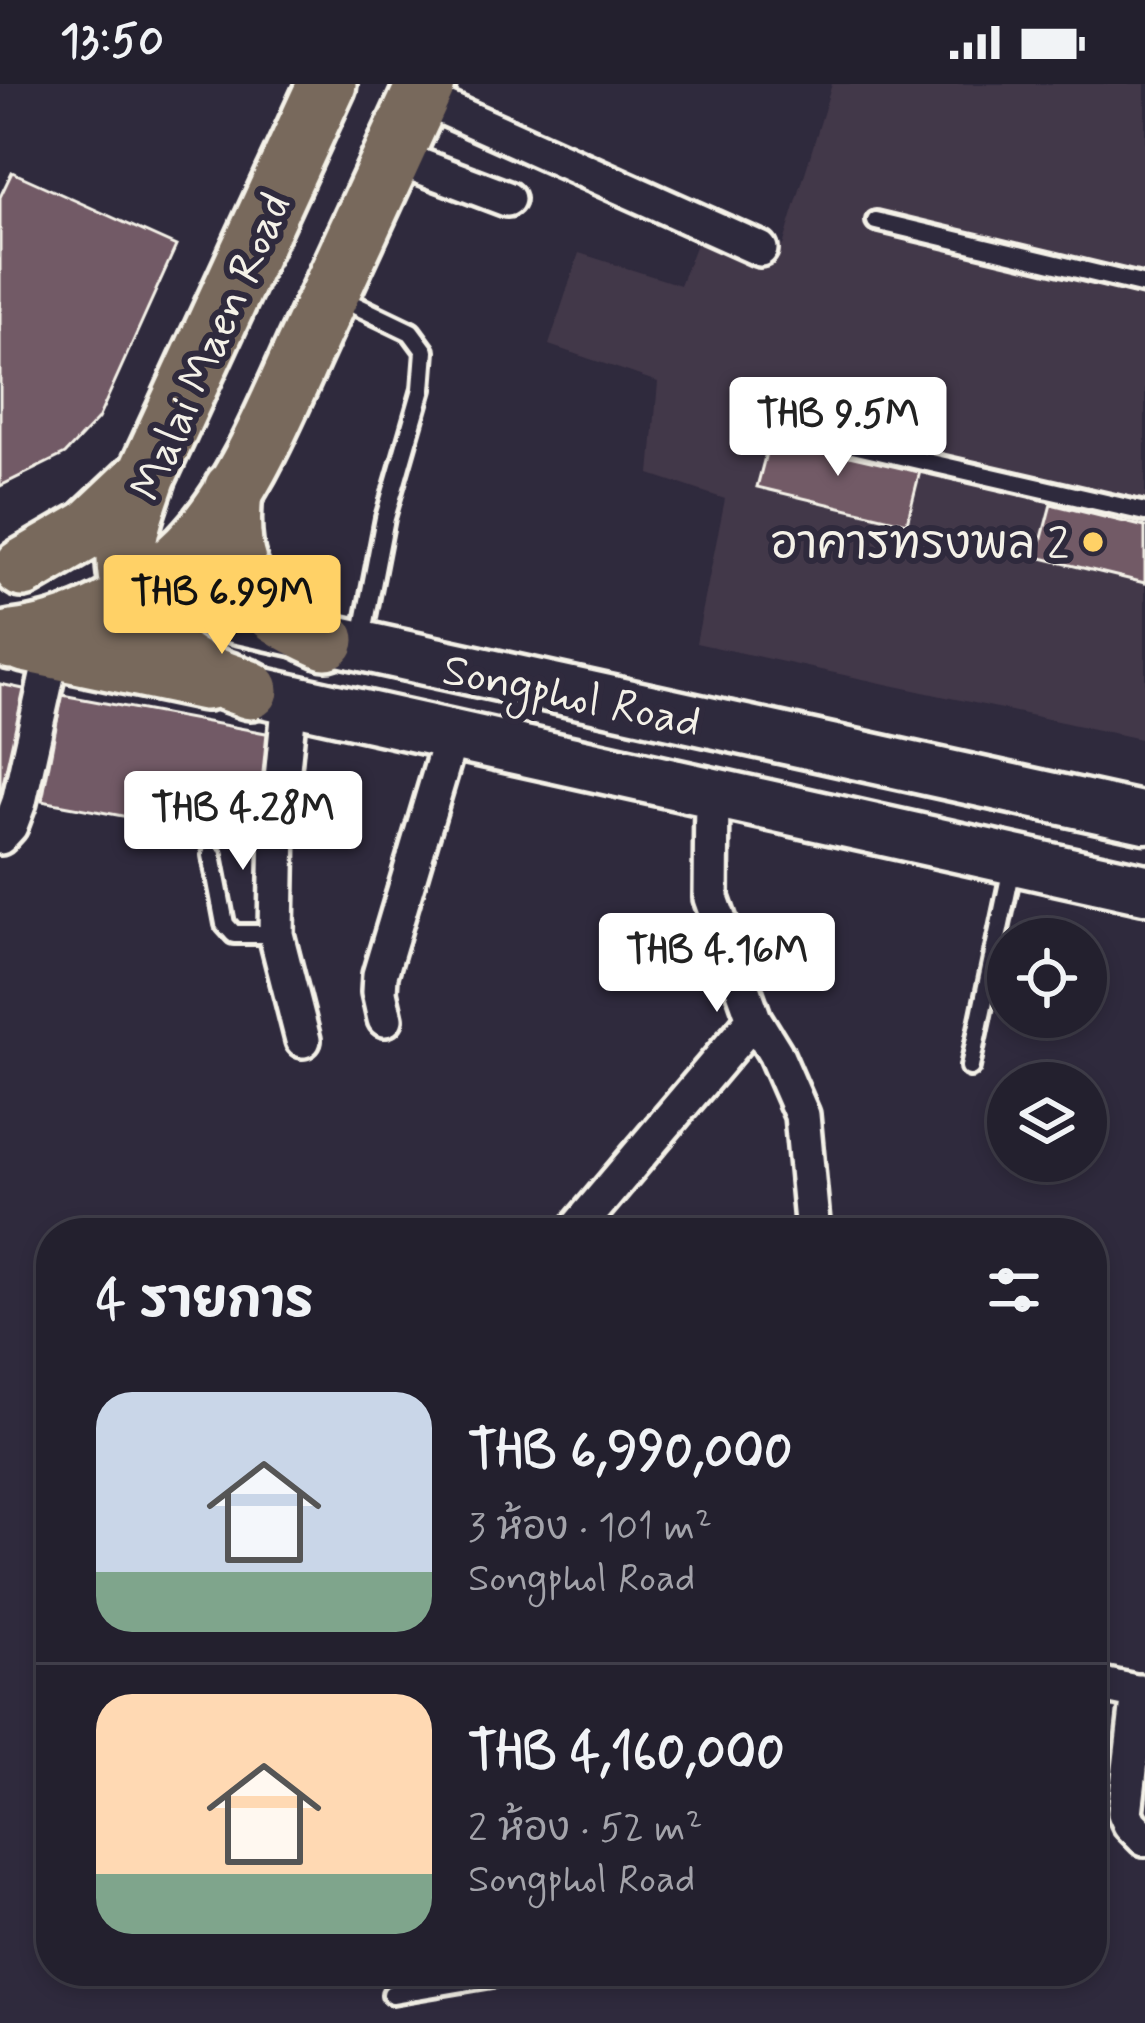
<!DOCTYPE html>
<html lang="th">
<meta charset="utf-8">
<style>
:root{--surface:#23202e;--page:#2b2836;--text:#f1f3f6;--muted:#a3a3aa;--line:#403e4a;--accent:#ffd166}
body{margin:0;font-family:Mynerve,"Playpen Sans Thai",sans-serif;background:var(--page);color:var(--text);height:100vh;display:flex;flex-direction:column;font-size:45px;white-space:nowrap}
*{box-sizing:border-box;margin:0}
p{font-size:39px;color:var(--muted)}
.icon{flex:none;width:66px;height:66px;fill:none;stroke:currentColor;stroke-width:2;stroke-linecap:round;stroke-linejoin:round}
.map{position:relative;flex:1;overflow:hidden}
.sheet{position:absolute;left:36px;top:1134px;width:1071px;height:768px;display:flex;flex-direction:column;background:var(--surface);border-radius:48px;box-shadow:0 6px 18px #0003,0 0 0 3px var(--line)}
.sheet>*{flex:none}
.fabs{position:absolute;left:987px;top:834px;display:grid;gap:24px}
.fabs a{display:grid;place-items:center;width:120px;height:120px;border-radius:50%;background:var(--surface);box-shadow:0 6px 18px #0003,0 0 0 3px var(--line);font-size:60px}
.price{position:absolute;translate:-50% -102px;padding:0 27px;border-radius:12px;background:#fff;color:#222;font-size:39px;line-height:78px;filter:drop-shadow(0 3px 6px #0008)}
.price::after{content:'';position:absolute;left:50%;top:72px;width:36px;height:27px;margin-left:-18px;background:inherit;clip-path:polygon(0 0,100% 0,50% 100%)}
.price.on{background:var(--accent);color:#111}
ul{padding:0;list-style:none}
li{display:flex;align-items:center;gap:36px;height:300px;padding:0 60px}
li+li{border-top:3px solid var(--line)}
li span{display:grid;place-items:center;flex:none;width:336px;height:240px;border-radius:36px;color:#555}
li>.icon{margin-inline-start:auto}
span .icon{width:144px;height:144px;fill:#fffc;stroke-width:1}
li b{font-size:51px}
h2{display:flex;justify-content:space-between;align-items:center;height:144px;padding:0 60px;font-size:51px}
.status{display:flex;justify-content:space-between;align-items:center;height:84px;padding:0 60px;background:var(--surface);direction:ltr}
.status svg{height:33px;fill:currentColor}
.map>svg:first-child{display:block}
</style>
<div class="status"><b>13:50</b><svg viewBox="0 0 49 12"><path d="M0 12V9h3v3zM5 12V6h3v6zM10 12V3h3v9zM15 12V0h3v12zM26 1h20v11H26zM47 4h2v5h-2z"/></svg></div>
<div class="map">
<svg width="1145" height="1939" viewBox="0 0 1145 1939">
<rect width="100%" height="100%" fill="#2f2a3d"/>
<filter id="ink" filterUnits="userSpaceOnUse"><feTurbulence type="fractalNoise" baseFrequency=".00833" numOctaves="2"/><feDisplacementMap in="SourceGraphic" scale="24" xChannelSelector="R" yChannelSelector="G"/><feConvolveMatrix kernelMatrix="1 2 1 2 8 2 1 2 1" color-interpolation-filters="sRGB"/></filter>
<g filter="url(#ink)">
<path fill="#433849" d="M832 0H1145V656L696 559 725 415 650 390 658 298 549 261 579 169 680 201 707 132 783 162Z"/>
<path fill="#725a66" stroke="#f4f1e8" stroke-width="3" d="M12 88 176 162 98 335 65 370 0 402V113Z
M771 350 920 387 907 439 757 403Z
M1051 420 1145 443V499L1037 473Z
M0 600 28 606 0 735Z
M62 611 282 652 263 758 42 717Z"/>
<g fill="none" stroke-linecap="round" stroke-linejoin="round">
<g stroke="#f4f1e8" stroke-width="26">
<path id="service" d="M876 137 1145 201
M336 212 411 248 425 267 422 305 385 434 361 559
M831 356 1145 428
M212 771 225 840 234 850H276
M970 983 1013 779
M392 1910 528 1887"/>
</g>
<g stroke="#f4f1e8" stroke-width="42">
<path id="minor" d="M420 13 760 165
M393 72 507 115
M290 614 278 735 276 850 303 956
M712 706 711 814 754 935 775 969 802 1031 813 1149
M0 753 10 742 19 718 53 565
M385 935 379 908 380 891 451 652
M573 1149 754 935
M1092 1599 1145 1610
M1139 1608 1125 1729 1130 1740 1145 1755"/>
</g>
<g stroke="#f4f1e8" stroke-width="57">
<path id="secondary" d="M134 512 1145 734
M250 606 1145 805"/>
</g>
<g stroke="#f4f1e8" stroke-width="66">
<path id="trunk" d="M233 406C225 493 248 522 326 556
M23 484 90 445 144 394
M12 556C82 548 139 515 189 466 243 411 275 329 307 259 347 173 386 86 426 0
M25 559 205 597
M250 606C233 599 214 594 197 586 158 567 125 517 126 473 127 444 138 418 147 391L327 0"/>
</g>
<use href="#service" stroke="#2f2a3d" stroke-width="16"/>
<use href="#minor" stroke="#2f2a3d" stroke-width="33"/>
<use href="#secondary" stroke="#2f2a3d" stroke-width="48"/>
<use href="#trunk" stroke="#78695c" stroke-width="57"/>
</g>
</g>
<circle fill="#ffd166" stroke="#2f2a3d" stroke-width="4.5" cx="1093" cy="458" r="12"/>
<g text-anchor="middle" stroke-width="12" stroke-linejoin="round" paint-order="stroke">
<g font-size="45" fill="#f4f1e8" stroke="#2f2a3d">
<text transform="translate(209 262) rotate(-66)" y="16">Malai Maen Road</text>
<text transform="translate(572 610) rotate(12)" y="16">Songphol Road</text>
</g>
<g font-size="45" fill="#f4f1e8" stroke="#2f2a3d" text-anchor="end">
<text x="1069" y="474">อาคารทรงพล 2</text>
</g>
</g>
</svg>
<div class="fabs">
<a><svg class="icon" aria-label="locate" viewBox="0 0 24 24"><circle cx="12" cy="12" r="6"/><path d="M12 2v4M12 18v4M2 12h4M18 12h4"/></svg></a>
<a><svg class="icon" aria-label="layers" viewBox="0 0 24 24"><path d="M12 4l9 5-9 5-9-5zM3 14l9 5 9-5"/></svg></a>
</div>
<b class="price" style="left:838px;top:395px">THB 9.5M</b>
<b class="price on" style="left:222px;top:573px">THB 6.99M</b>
<b class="price" style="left:243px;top:789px">THB 4.28M</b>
<b class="price" style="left:717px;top:931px">THB 4.16M</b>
<section class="sheet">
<h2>4 รายการ<svg class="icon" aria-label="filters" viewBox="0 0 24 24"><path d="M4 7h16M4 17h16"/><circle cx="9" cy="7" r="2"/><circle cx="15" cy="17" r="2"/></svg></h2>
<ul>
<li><span style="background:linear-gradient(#c9d6e8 75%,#7fa58c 0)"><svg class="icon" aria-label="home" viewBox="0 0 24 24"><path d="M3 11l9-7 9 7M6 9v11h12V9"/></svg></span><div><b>THB 6,990,000</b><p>3 ห้อง · 101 m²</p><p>Songphol Road</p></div></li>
<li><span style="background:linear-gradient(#ffd9b3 75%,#7fa58c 0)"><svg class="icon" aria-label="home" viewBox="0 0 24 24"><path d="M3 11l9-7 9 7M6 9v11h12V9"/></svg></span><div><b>THB 4,160,000</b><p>2 ห้อง · 52 m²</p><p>Songphol Road</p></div></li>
</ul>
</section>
</div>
